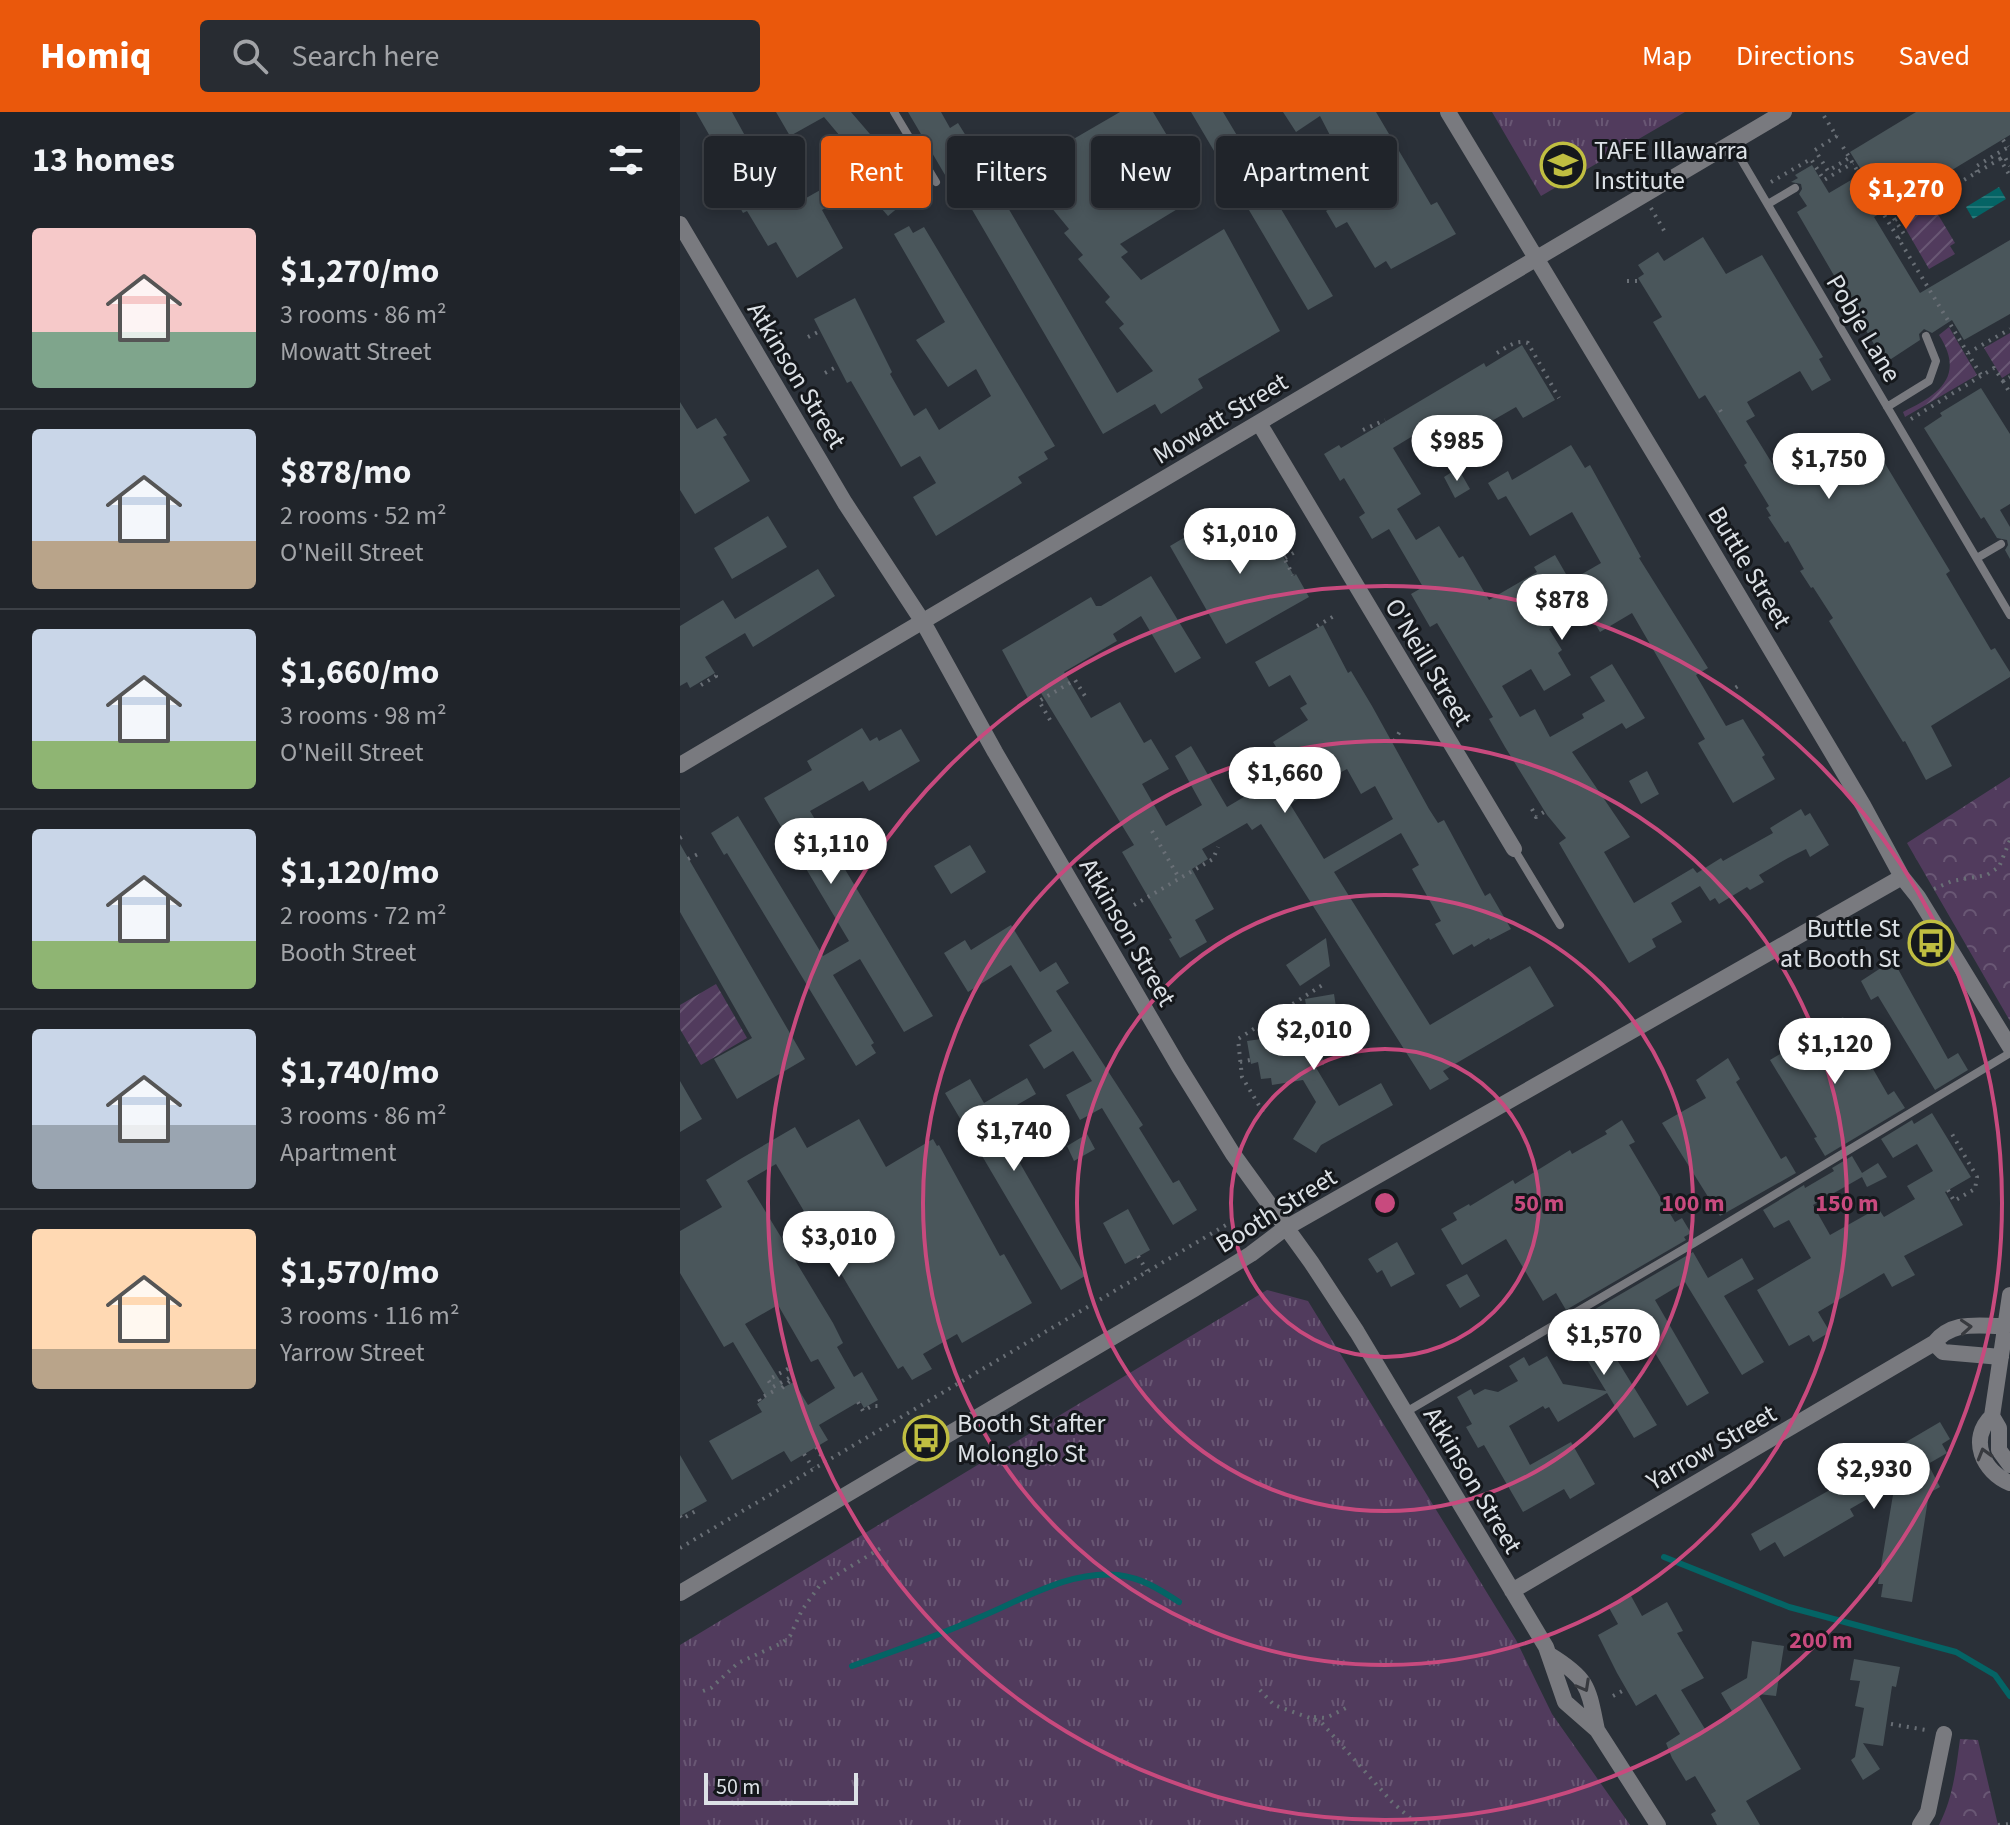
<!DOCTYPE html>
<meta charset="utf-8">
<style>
:root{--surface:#20242a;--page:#282c32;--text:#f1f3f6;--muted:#a2a4a8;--line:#3d4147;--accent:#ea580c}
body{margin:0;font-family:"Source Sans 3",sans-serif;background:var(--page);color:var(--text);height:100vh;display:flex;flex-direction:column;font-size:30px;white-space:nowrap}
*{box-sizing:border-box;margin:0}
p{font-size:26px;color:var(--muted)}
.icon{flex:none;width:44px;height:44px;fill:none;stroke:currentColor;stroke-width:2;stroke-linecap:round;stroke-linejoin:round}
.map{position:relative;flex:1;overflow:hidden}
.details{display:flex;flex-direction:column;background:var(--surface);width:680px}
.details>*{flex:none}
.hud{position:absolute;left:24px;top:24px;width:760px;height:72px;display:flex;gap:16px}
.scale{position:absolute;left:24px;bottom:20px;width:154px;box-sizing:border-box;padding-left:8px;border:4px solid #dce1e6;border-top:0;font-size:22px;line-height:28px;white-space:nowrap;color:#dce1e6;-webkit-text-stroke:6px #15181c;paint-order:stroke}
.price{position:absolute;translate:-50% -68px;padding:0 18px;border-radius:28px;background:#fff;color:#222;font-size:26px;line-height:52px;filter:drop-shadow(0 2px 4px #0008)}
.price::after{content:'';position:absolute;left:50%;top:48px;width:24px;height:18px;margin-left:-12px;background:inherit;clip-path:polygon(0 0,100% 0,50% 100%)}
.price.on{background:var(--accent);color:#fff}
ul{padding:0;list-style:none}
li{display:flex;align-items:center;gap:24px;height:200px;padding:0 32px}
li+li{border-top:2px solid var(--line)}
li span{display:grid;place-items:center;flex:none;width:224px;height:160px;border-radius:8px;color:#555}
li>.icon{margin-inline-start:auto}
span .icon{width:96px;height:96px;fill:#fffc;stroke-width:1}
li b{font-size:34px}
h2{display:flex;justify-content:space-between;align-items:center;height:96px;padding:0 32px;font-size:34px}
.pill{padding:0 28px;border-radius:8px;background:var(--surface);box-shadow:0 4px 12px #0003,0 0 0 2px var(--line);font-size:28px;line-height:72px}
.pill.on{background:var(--accent);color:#fff}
header{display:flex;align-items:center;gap:48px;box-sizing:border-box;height:112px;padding:0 40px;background:var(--accent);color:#fff}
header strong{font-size:38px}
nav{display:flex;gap:44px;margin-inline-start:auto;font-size:28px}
.search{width:560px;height:72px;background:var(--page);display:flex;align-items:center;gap:20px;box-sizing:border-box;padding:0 28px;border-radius:8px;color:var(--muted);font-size:30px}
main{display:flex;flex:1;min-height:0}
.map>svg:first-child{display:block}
</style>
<header>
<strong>Homiq</strong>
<div class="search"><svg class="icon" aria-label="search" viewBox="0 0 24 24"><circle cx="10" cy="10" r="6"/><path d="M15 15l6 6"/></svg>Search here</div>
<nav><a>Map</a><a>Directions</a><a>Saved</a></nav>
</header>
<main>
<section class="details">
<h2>13 homes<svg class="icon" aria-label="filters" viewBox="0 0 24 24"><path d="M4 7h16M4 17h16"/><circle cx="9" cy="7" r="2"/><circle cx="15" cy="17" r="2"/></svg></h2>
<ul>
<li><span style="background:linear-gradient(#f6c9c9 65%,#7fa58c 0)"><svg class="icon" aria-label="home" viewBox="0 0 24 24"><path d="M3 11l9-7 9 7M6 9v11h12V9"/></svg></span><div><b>$1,270/mo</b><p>3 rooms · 86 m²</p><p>Mowatt Street</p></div></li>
<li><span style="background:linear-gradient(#c9d6e8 70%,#b9a48a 0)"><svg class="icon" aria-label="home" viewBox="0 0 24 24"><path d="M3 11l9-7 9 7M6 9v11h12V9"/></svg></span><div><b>$878/mo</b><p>2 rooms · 52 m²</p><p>O'Neill Street</p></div></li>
<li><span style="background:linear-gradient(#c9d6e8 70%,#8fb573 0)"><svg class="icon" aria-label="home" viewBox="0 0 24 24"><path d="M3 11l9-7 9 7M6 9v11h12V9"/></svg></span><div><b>$1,660/mo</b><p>3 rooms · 98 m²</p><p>O'Neill Street</p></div></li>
<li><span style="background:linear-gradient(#c9d6e8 70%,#8fb573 0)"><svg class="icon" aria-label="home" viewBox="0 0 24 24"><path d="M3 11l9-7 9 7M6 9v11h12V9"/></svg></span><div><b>$1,120/mo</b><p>2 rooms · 72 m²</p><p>Booth Street</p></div></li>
<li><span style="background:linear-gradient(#c9d6e8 60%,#9aa5b1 0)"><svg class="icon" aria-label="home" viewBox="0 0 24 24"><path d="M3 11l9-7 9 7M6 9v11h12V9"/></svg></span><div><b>$1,740/mo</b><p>3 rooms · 86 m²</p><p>Apartment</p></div></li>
<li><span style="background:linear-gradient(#ffd9b3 75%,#b9a48a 0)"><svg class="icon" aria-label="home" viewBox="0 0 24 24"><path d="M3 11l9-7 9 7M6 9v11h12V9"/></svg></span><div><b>$1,570/mo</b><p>3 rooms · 116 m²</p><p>Yarrow Street</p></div></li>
</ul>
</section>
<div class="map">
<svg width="1330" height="1713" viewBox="0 0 1330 1713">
<defs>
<pattern id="grass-tufts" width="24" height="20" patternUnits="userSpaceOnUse" patternTransform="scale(2)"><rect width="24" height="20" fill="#513b5d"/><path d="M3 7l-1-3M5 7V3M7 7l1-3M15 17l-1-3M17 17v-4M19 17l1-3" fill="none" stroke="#695774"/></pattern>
<pattern id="park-crowns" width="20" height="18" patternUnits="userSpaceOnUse" patternTransform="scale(2)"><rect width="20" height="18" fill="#513b5d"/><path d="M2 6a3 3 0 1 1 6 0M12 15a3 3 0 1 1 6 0" fill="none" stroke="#695774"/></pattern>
<pattern id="garden-furrows" width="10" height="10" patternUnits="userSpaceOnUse" patternTransform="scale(2)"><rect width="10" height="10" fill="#513b5d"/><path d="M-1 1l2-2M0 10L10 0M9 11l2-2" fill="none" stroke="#695774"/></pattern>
<pattern id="water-rules" width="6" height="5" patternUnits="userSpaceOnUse" patternTransform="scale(2)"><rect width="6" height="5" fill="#046465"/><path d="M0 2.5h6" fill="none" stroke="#287a7b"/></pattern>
</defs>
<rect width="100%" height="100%" fill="#2a3038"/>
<path fill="url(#grass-tufts)" d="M812 0H1005L861 84Z
M587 1178 628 1189 836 1528 872 1602 950 1713H0V1533Z"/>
<path fill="url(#park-crowns)" d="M1330 665V909L1227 731Z
M1280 1627 1298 1628 1318 1713H1259C1273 1686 1276 1657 1280 1627Z"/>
<path fill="url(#garden-furrows)" d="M1250 89 1275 131 1270 134 1275 142 1249 157 1220 107Z
M1269 215 1297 263 1225 305 1223 300C1258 283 1286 265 1259 223Z
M1330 221V261L1322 266 1304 236Z
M36 872 67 926 21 953 0 917V893Z"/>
<path fill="url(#water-rules)" d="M1319 75 1326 87 1293 107 1286 95Z"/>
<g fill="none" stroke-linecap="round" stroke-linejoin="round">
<path stroke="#046465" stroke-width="6" d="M984 1445 1109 1495 1276 1540 1315 1563 1330 1584
M172 1554C215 1539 257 1524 298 1506 342 1488 389 1458 438 1463 462 1466 479 1477 499 1490"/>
</g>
<path fill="#4a565b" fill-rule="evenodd" d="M16 0H52L69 31 81 24 119 90 158 68 153 60 172 49 160 35 165 30 144 5 110 24 96 0H171L208 43 202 48 232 84 208 104 182 74 142 98 163 136 117 166 96 130 88 134 67 99 63 101 35 51 43 47Z
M228 0H261L270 16 278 11 291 32 288 34 311 74 314 72 437 281 473 259 439 216 444 212 425 190 430 185 398 147 403 143 384 121 389 117 357 78 363 73 347 54 440 0H473L522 82 440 132 448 140 441 145 461 168 544 117 600 219 518 267 523 276 481 302 475 292 423 322 273 65 268 68Z
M511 0H543L653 184 628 198Z
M603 0H696L751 93 757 90 776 122 711 157 706 149 695 156 667 110 656 116 646 99 689 73 660 26 653 29 640 4 616 20Z
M1236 0H1330V23L1194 105 1240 181 1330 128V202L1284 228 1272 208 1252 221 1244 217 1239 222 1240 228 1205 251 1117 100 1127 94 1119 82 1122 77 1121 72 1111 70 1118 66 1115 63 1132 53 1149 81 1183 61 1170 40Z
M229 114 233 121 244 115 375 334 364 340 368 347 338 365 342 371 256 424 233 385 256 371 240 344 221 355 171 269 167 271 134 207 175 186 212 260 210 262 234 304 246 296 259 318 311 284 296 257 268 275 236 228 265 210 214 122Z
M1023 125 1046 162 1082 143 1143 245 1139 247 1151 268 1132 279 1120 259 1067 290 1075 304 1066 309 1095 356 1120 340 1139 369 1195 335 1270 459 1266 462 1311 538 1315 536 1330 560V565L1251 614 1272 654 1246 668 1225 629 1223 630 1149 509 1153 506 1133 475 1131 476 1120 459 1124 457 1108 429 1105 431 1088 405 1091 404 1086 396 1089 394 1064 353 1067 351 1025 283 1019 287 973 210 982 205 958 166 964 162 958 153 978 140 984 149Z
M842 233 875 288 843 306 836 295 763 337 751 316 747 319 746 316 713 336 741 382 717 397 736 428 759 414 779 446 783 444 809 488 857 460 854 455 875 443 890 469 921 451 892 400 850 424 826 384 818 388 808 371 828 359 832 368 891 333 905 356 910 353 961 445 959 446 1028 556 1016 563 1046 614 1063 607 1085 643 1082 645 1095 667 1053 691 1018 631 1025 627 952 501 920 520 906 496 869 517 882 538 878 541 891 563 864 579 851 557 822 574 840 605 855 597 870 625 904 606 902 602 925 589 910 565 932 552 965 606 946 617 942 611 892 640 950 725 924 740 954 791 1013 756 1017 761 1041 746 1043 749 1093 721 1090 716 1121 697 1125 704 1130 701 1149 733 1130 745 1126 737 1108 746 1079 763 1084 770 1070 778 1067 775 1039 792 1035 786 1030 789 1020 774 991 791 1002 810 972 827 976 835 949 851 879 731 886 726 867 703 825 635 809 607 813 605 757 511 750 515 731 482 743 475 709 417 692 427 679 405 685 401 664 366 660 369 644 342 659 333 661 336 804 251 806 255Z
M1301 276 1330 322V392L1320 398 1330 415V447L1325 438 1328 433 1327 428 1317 426 1304 405 1301 407 1244 316 1262 304 1260 301Z
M0 290 17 317 36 306 47 323 43 325 70 369 15 402 0 378Z
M778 356 790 377 775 386 764 365Z
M578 399 614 464 616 462 629 485 546 532 490 434 517 418 524 429Z
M88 404 107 435 52 467 34 436Z
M138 457 155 484 73 535 65 521 25 545 35 561 10 576 7 570 0 574V514L43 488 55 507Z
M471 464 521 546 495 561 461 504 433 522 437 529 384 560 411 606 440 590 464 631 471 627 489 657 462 672 486 714 522 693 495 644 511 634 547 695 606 660 609 656 593 630 628 608 620 596 627 592 610 563 589 575 575 550 643 513 668 561 671 559 692 594 749 697 758 711 764 708 805 784 810 781 831 817 810 828 809 826 794 835 792 832 773 843 755 812 761 809 732 757 739 753 721 721 654 760 750 913 850 854 874 894 763 959 769 967 750 978 581 712 572 718 567 711 522 737 528 747 512 757 534 797 515 808 527 830 500 846 489 827 492 826 442 740 454 733 361 581 349 588 322 538 411 485 416 494H421ZM667 657 681 682 695 674 713 707 644 747 610 692 623 684 621 681Z
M182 616 190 629 197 625 199 629 221 617 240 649 189 679 183 669 130 699 253 904 224 920 180 847 153 863 194 931 191 933 196 941 176 954 47 741 44 743 31 721 58 704 143 844 169 829 84 686 132 658 127 649Z
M967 659 979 682 961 692 949 669Z
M0 732 125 947 57 987 34 947 72 926 0 800Z
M290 733 306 760 271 782 254 754Z
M331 813 360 860 376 850 389 871 376 879 463 1013 459 1016 493 1071 499 1068 517 1098 493 1113 422 996 400 1008 386 983 412 969 393 939 364 957 349 933 372 919 331 853 288 880 264 841 285 828 291 838Z
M646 826 650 854 620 874 606 853Z
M1213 848 1268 947 1278 941 1288 958 1255 978 1198 884 1191 888 1181 869Z
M654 882 660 921 647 923 649 934 641 936 644 953 635 954 659 994 701 971 713 993 641 1033 636 1041 613 1027 636 990 623 968 592 973 591 966 581 967 578 950 571 952 567 929 588 926 587 917 608 914 606 902 627 899 625 887Z
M1163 905 1208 983 1214 979 1225 996 1145 1044 1134 1026 1137 1025 1090 948Z
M1048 946 1060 967 1056 970 1101 1047 1106 1044 1116 1061 1040 1104 982 1011 1026 986 1016 968Z
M347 966 356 982 314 1006 405 1164 381 1178 265 981 290 967 304 991Z
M0 969 22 1007 0 1020Z
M1252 1001 1291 1065 1265 1080 1283 1113 1224 1144 1235 1163 1212 1175 1204 1161 1138 1200 1150 1220 1133 1230 1129 1223 1109 1234 1077 1178 1131 1146 1109 1108 1094 1116 1083 1098 1124 1073 1125 1076 1154 1059 1152 1056 1172 1044 1182 1061 1198 1051 1207 1065 1187 1075 1182 1065 1133 1093 1150 1123 1198 1096 1204 1105 1235 1087 1227 1074 1253 1059 1237 1032 1213 1046 1201 1027 1232 1008 1234 1012Z
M179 1007 206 1055 253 1027 257 1034 259 1033 320 1144 324 1142 352 1191 282 1231 277 1222 243 1242 252 1257 232 1268 223 1254 218 1257 201 1229 96 1052 67 1069 153 1211 163 1231 157 1235 174 1265 182 1260 198 1288 184 1296 180 1289 139 1313 148 1328 111 1350 104 1339 52 1368 29 1329 82 1300 77 1292 86 1285 53 1230 44 1235 0 1161V1119L42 1095 26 1068 62 1046 115 1015 127 1036ZM98 1193 131 1250 138 1247 155 1276 128 1293 114 1270 104 1275 65 1212Z
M942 1008 955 1030 949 1033 995 1110 1002 1106 1011 1121 1004 1125 1006 1128 886 1198 876 1181 863 1189 826 1127 782 1153 761 1117 777 1108 773 1101 789 1092 790 1094 833 1068 835 1072 890 1038 892 1042 927 1022 925 1019Z
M407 1022 415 1037 394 1049 387 1034Z
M448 1097 470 1138 445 1152 423 1111Z
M717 1130 735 1162 711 1175 702 1158 697 1161 688 1147Z
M1013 1140 1028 1166 1062 1146 1074 1167 1044 1184 1084 1250 1062 1263 1005 1170 975 1188 1029 1281 1007 1294 951 1201 920 1220 977 1313 954 1326 927 1281 878 1310 869 1295 865 1297 863 1294 829 1314 850 1353 891 1330 915 1372 890 1387 884 1377 843 1400 804 1333 798 1336 786 1315 792 1312 777 1285 791 1277 794 1283 805 1277 818 1280 838 1269 829 1254 844 1245 849 1254 867 1244 883 1272 926 1279 898 1233 882 1243 872 1227 894 1213 893 1210Z
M787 1162 800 1184 780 1196 766 1173Z
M1260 1310 1270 1327 1262 1332 1267 1341 1248 1352 1260 1375 1249 1381 1232 1490 1201 1485 1203 1472H1198L1215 1371 1170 1397 1174 1404 1104 1445 1095 1430 1080 1439 1071 1422 1216 1341 1214 1337Z
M0 1343 27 1389 0 1404Z
M950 1482 962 1504 987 1490 1003 1519 997 1521 1024 1566 1001 1578 1025 1617 1053 1601 1041 1581 1067 1566 1072 1529 1104 1534 1096 1584 1078 1582 1121 1657 1066 1689 1080 1713H1037L1031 1702 1036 1699 1015 1664 1006 1669 992 1646 986 1631 1000 1622 976 1582 956 1594 937 1561 918 1523 938 1512 928 1494Z
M1174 1547 1220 1555 1216 1575 1212 1574 1203 1634 1183 1631 1200 1657 1183 1668 1171 1648 1175 1645 1184 1596 1175 1594 1180 1569 1170 1568Z"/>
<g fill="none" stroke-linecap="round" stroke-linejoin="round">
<path stroke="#696f76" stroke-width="4" stroke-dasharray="2 6" stroke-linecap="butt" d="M1144 4 1157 25
M1157 24 1135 38 1148 59 1169 46
M1323 28 1328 35
M1163 35 1301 263
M1320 47 1324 44 1330 54
M1270 59 1278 71
M1297 60 1295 55 1330 34
M1091 70 1131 47 1144 68 1173 51
M971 96 986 122
M1215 108 1320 47 1330 64
M1218 126 1224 122 1213 105 1233 92 1228 84
M947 169H959
M128 225 140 219
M817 241C827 235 837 227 848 231L879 286
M1288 241 1330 217
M145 261 158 254
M1323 269 1330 281
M1040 298 1044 304
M1231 307 1314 256 1323 269 1330 265
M683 318 705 308
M581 431 593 425 613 463
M605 446 615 440
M551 449 578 432
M637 514 654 504
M21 573 36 564 35 561
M1049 580 1058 574
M370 608 359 589 395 568 405 584
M714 629 722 616
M852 697 856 705 864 700
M472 719 499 766
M0 726 7 722
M8 747 18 742
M1254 777 1272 769 1307 763 1319 755 1330 728
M454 793 533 747 538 735
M560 950 570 948
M583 1000 562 965 558 927 644 872
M1268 1078 1274 1089 1295 1077 1297 1065 1272 1022
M458 1144 467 1159
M109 1266 93 1275 88 1268 111 1255
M102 1276 110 1269 109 1266
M80 1289 79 1287 94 1279 93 1275
M178 1290 183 1299 192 1294H202
M136 1335 145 1350
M124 1342 133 1356
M0 1404 2 1407 19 1397
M0 1436 551 1110
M580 1578 594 1593 641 1610 712 1690 738 1713
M23 1579 31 1576 58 1551 102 1531 110 1524 122 1498 140 1473 201 1436
M933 1584 946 1577
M634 1605 646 1606 668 1595
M1211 1612 1246 1618
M1318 1713 1330 1712"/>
<path stroke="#797a7f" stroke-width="8" d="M214 0 256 70
M1052 32 1330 503
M1088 92 1115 76
M1207 295 1249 269 1256 249 1246 224
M1297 446 1321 432
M834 737 880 813
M726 1300 1014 1131 1330 941"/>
<path stroke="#797a7f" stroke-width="16" d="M768 0 996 378 1183 693 1222 765 1238 785 1330 935
M0 112 165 391 243 510 315 640 499 955 553 1042 631 1150 677 1220 866 1535 885 1590 917 1618 978 1713
M579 311 834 737
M0 653 1104 0
M1254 1231 1263 1240 1321 1245
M1312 1304 1330 1183
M1312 1304C1288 1327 1303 1360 1330 1371
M1312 1304 1319 1316V1338L1330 1353
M832 1479 1254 1231C1273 1208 1297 1214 1325 1214
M0 1481 514 1177 571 1142 604 1117 1222 765
M870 1543C909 1567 908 1575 917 1618
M1240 1713 1248 1700 1264 1622"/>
</g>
<defs><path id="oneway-chevron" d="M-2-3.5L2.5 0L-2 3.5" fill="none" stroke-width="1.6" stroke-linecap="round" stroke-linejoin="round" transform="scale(2)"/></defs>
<g stroke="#383a3f">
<use href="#oneway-chevron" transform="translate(1286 1215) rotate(-4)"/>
<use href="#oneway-chevron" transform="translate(1304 1342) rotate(-106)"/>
<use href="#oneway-chevron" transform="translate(904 1574) rotate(61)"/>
</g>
<g fill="none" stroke="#c84a7e" stroke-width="4">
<circle cx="705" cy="1091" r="154"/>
<circle cx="705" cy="1091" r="308"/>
<circle cx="705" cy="1091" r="462"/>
<circle cx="705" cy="1091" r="617"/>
</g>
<defs>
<g id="university-ring" transform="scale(2.3)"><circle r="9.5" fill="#15181c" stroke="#c0be41" stroke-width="1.5"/><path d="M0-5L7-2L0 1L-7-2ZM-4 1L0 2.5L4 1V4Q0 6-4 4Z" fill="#c0be41"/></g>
<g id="bus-ring" transform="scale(2.3)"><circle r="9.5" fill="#15181c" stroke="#c0be41" stroke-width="1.5"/><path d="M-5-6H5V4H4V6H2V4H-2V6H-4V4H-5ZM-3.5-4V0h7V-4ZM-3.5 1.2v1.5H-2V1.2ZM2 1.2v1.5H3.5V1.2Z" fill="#c0be41"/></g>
</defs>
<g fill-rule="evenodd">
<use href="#university-ring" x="883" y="53"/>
<use href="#bus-ring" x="1251" y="831"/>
<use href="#bus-ring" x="246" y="1326"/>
</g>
<g text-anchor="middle" stroke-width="6" stroke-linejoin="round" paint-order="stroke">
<g font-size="26" fill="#dce1e6" stroke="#15181c" text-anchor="start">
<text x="914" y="47">TAFE Illawarra<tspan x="914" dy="30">Institute</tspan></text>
<text x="1220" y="825" text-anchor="end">Buttle St<tspan x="1220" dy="30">at Booth St</tspan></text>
<text x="277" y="1320">Booth St after<tspan x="277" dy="30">Molonglo St</tspan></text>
</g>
<g font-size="26" fill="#dce1e6" stroke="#15181c">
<text transform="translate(1184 216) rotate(59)" y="9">Pobje Lane</text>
<text transform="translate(117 263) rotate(59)" y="9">Atkinson Street</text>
<text transform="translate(540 306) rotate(-31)" y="9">Mowatt Street</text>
<text transform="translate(1070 455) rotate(59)" y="9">Buttle Street</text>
<text transform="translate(749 550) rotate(59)" y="9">O'Neill Street</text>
<text transform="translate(448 820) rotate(60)" y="9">Atkinson Street</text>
<text transform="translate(596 1098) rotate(-32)" y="9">Booth Street</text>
<text transform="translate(1031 1335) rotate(-30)" y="9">Yarrow Street</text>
<text transform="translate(793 1368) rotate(59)" y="9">Atkinson Street</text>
</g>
</g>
<circle cx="705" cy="1091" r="12" fill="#c84a7e" stroke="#15181c" stroke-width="4"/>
<g font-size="24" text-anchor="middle" font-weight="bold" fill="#c84a7e" stroke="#15181c" stroke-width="6" stroke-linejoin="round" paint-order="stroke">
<text x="859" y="1099">50 m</text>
<text x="1013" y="1099">100 m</text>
<text x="1167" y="1099">150 m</text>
<text x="1141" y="1536">200 m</text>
</g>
</svg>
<div class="scale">50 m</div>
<b class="price on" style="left:1226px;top:119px">$1,270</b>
<b class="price" style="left:777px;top:371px">$985</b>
<b class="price" style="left:1149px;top:389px">$1,750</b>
<b class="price" style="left:560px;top:464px">$1,010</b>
<b class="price" style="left:882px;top:530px">$878</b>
<b class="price" style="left:605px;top:703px">$1,660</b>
<b class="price" style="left:151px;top:774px">$1,110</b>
<b class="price" style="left:634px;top:960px">$2,010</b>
<b class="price" style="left:1155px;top:974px">$1,120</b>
<b class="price" style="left:334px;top:1061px">$1,740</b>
<b class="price" style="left:159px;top:1167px">$3,010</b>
<b class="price" style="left:924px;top:1265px">$1,570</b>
<b class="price" style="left:1194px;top:1399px">$2,930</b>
<div class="hud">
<a class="pill">Buy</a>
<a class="pill on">Rent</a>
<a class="pill">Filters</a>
<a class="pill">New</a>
<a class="pill">Apartment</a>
</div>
</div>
</main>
